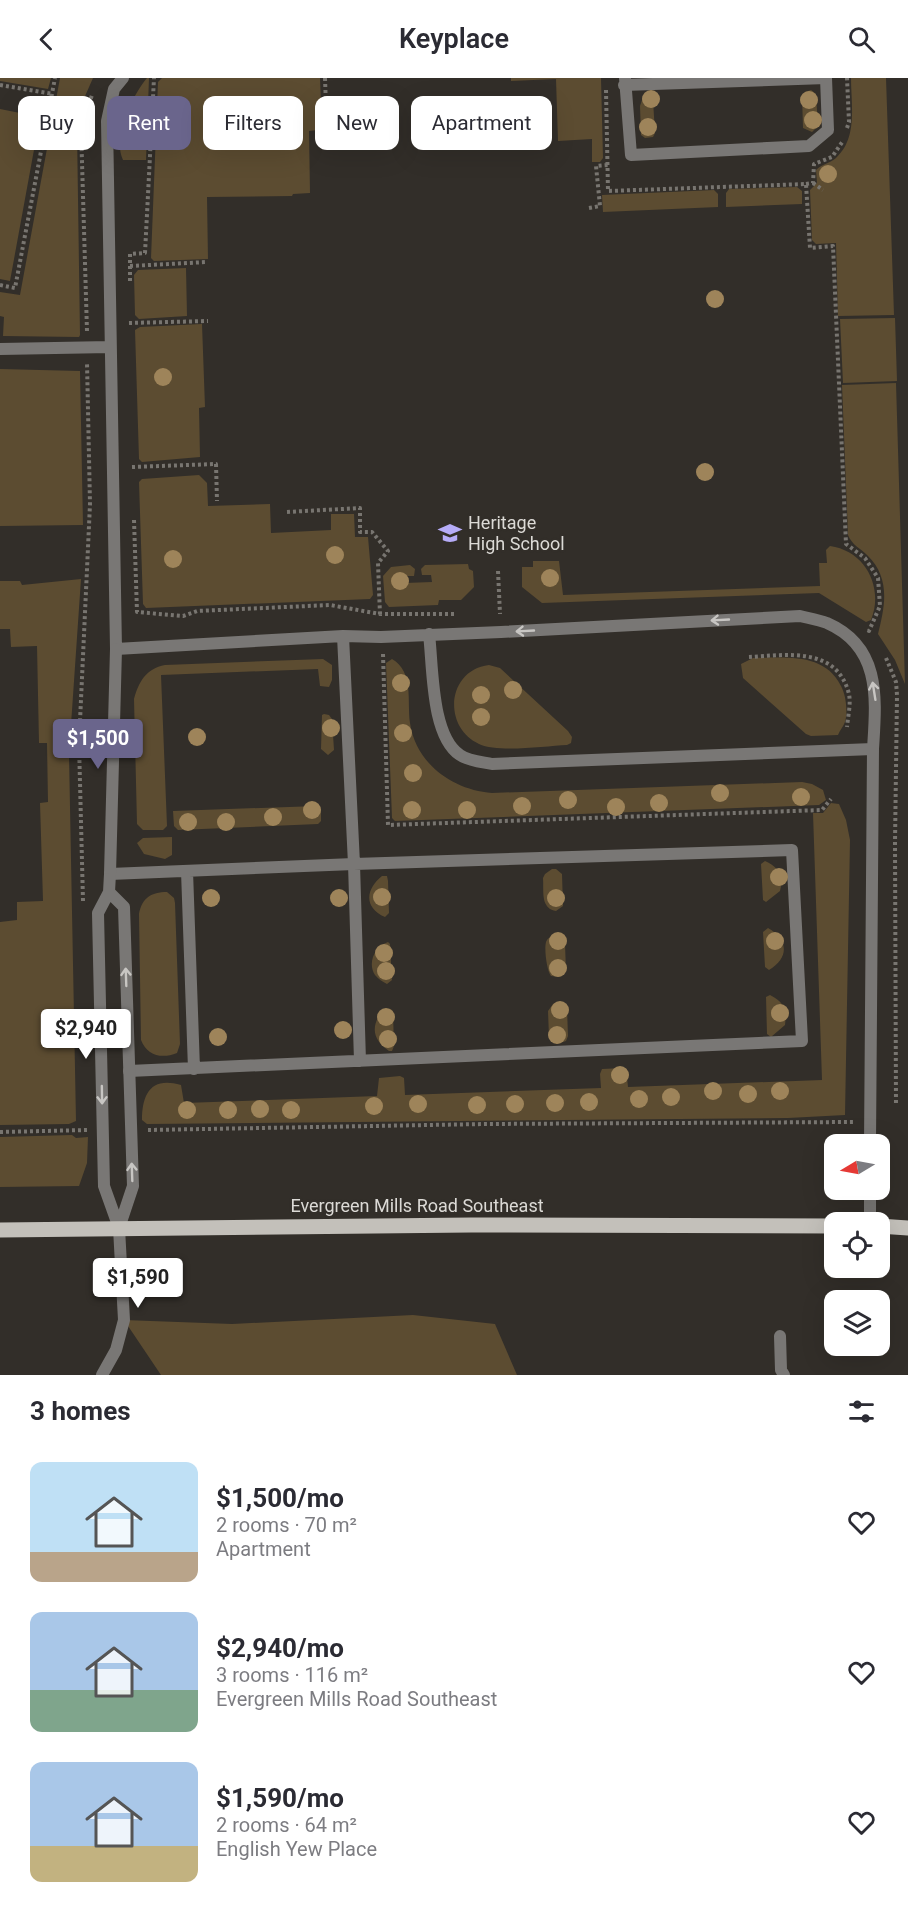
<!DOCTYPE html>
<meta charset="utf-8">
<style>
:root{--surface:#fff;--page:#f2f2f3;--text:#2b2b33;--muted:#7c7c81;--accent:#6a658c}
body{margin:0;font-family:Roboto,sans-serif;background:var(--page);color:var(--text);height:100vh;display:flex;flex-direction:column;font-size:22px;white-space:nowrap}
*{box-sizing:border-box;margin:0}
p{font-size:20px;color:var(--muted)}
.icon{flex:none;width:33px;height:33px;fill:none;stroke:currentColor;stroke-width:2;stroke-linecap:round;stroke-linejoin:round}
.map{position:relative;height:1297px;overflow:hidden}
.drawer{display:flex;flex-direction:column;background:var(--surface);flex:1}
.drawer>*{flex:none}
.banner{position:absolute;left:18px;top:18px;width:600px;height:54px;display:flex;gap:12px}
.needle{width:39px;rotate:260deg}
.tools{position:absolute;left:824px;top:1056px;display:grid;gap:12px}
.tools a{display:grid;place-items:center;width:66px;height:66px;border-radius:12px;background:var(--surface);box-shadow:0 6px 24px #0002;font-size:30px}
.price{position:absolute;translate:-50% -51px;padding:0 14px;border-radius:6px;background:#fff;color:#222;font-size:20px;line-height:39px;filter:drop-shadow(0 2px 3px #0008)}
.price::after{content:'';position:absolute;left:50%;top:36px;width:18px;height:14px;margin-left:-9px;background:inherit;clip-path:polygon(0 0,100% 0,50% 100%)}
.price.selected{background:var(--accent);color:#fff}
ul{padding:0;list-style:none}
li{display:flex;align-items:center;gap:18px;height:150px;padding:0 30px}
li span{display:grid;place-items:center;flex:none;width:168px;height:120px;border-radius:12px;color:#555}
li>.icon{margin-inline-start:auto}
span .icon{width:72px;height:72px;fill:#fffc;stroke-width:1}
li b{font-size:26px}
h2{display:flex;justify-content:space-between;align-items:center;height:72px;padding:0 30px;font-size:26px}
.tag{padding:0 21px;border-radius:12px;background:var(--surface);box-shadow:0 6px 24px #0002;font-size:21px;line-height:54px}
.tag.selected{background:var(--accent);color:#fff}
header{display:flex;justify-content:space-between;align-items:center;height:78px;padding:0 30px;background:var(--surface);font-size:27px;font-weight:600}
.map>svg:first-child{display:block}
</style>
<header><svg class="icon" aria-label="back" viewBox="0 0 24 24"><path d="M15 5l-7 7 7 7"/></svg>Keyplace<svg class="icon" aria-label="search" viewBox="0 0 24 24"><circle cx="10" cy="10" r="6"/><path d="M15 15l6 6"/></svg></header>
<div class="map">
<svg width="908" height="1297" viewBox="0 0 908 1297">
<rect width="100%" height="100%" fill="#322e29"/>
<path fill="#5c4c31" d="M0 0H51L48 11 0 3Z
M60 0H93L82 25 77 52 80 257 79 259 3 258 4 239 0 238V214L20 217Z
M147 0H149L146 82H123C112 59 132 18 147 0Z
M162 0H320L322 49 318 52 309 53 310 115 293 116 292 118 207 119 208 181 154 183 151 180 158 4Z
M511 0H601L603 80 600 84H592V61L558 63 556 1 511 3Z
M851 0H886L894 237 838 238 836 165 816 166 812 162 810 112 817 105 816 92C822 86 830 85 836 80 858 60 851 27 851 0Z
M811 12 816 16 818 48 812 54 803 50 802 18 805 14Z
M643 19H649L653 22 655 55 653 59 645 60 641 57 640 28Z
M0 31 40 39 10 203 0 201Z
M797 109 802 113V126L726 129V115L729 111Z
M714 112 718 116V129L603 134 602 117Z
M186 190 187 238 139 241 135 237 134 197 138 192Z
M895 240 897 303 843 305 840 241Z
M202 246 205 329 199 330 200 379 142 384 139 381 135 252 140 249Z
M0 291 80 293 83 447 0 448Z
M896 305 905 606 895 582 878 556C885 528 891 500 867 477 860 470 852 467 848 457L842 307Z
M199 397 207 405 208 428 270 426 271 455 331 452V436H354L355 459H368L373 517 370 521 146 530 143 526 139 404 142 401Z
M830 468C866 473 884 510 871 542L866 544 819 515 542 525 522 509V489H533V483H559L563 517 820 508 819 485H827L826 472Z
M468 486 469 491 473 493 474 509 461 522H439L438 527 389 529 385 524 383 498 391 489 410 487 415 491 414 498H404L405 505 432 504 431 497H422L421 491 425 487Z
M81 501 69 676 76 1043 69 1046 0 1047V844L17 842V824L43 823 40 725 48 724 47 665H39L37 568 11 569 10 551H0V503H20L22 507Z
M753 580C785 580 824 574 841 608 846 617 848 634 845 644 843 649 840 652 838 657L811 658 806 656 743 600 741 586Z
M323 581 332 587V602L329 609 320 608 318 591 161 597 167 748 163 752H143L137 746 134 621C139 603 146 591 165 587Z
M392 581C414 594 407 622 410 645 416 686 453 712 492 715L802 704 812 706 823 712 826 722 819 727 395 743 392 740 386 585Z
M489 587 500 590 568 653 572 659 571 665 567 667C545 668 498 675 479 666 442 649 447 592 489 587Z
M324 636 329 637 332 641 334 672 328 677 321 671 322 637Z
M831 725 839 726 846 742 850 762 845 1037 788 1040 147 1046 142 1042C142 1016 151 998 181 1007L184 1025 377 1018 379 1000 400 998 404 1000 405 1017 601 1010 600 996 602 991 623 990H626L628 1009 822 1002 813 735H823Z
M317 728 321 732V743L318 746 178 752 174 748 173 733Z
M172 759V777L165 781 144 776 137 765 143 760Z
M765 783C778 788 784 799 780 813L766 824 763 822 761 786Z
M552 791H556L562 796 563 828 556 833C540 830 544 813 543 800L545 796Z
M382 798H387L388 803 389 835 385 839C363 829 366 811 382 798Z
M167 814 174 820 175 825 180 966 177 975C162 981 147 978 141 962L139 836C142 820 151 814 167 814Z
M768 850C789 862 789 880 769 892L765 889 763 854Z
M554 858 561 860 565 866 566 893 560 899 551 898C547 893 544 872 546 864 548 859 550 860 554 858Z
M388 864 390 866 392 902 387 906C383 904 378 901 375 897 367 885 375 868 388 864Z
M770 917C784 924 787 931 785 947L771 959 767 956 766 919Z
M559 925 567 930 568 958 566 963 557 966 549 959 548 933 553 926Z
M391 931 393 934 394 968 392 973H389C375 963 370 952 380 936Z
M72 1057 76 1060 88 1059 87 1085 79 1108 0 1109V1059Z
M413 1237 495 1246 517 1297H161L124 1242 232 1246Z"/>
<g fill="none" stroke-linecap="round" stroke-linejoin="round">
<path stroke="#787570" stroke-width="4" stroke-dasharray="3 3" stroke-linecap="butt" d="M325 0 327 57
M0 7 53 16
M606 12 608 113 806 106 810 170 833 168 846 466 865 480 878 500 880 528 869 553 867 552
M847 50 849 44 847 0
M813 105 823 112
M806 106 813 105 814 86 832 79 843 63
M589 130 600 128 596 88 608 87
M130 188 207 184
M130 203V176L145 175 154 0
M0 207 15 210 55 0
M129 245 208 243
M87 253 81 50 92 17
M132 389 216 386 217 423
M287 434 360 430V454H372L388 473 378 485 380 537
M134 442 137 534 183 538 197 533 330 527 380 536H454
M498 493 500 536
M383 576 388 747 822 732 831 721
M749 579C786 577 837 568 849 616 851 626 848 638 847 649
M886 580 896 604 897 617 895 765 896 1027
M83 823 79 665 90 426 87 285
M148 1052 485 1046 855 1044
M0 1054 87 1052"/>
<path stroke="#797775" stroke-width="12" d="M123 0 114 11 107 43 116 571 343 558 381 559 501 554 800 538C808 540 819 542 827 545 882 569 876 622 873 671L870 1066
M625 0 631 77 809 68 828 52 826 0
M624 7 826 0
M0 271 110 269
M429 556C433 589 431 658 460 677 468 683 483 684 492 686L873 671
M343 558 354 786 360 983
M187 793 194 991
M110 796 354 786 792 772 802 963 129 993
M870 1112V1144
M780 1258 781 1292 784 1297"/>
<path stroke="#797775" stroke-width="12" d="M109 814 124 829 133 1108 119 1150
M102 1297 116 1272 124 1242 119 1150 104 1108 98 835 109 814 110 796 116 571"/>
<path stroke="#c3c0ba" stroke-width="15" d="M879 1148 908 1150
M0 1152 471 1147 834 1148"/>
</g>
<g fill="#9e845a">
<circle cx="651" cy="21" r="9"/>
<circle cx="809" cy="22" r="9"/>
<circle cx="813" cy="42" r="9"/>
<circle cx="648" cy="49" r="9"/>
<circle cx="828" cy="96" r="9"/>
<circle cx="715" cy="221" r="9"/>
<circle cx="163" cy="299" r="9"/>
<circle cx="705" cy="394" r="9"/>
<circle cx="335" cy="477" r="9"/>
<circle cx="173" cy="481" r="9"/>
<circle cx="550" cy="500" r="9"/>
<circle cx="400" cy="503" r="9"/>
<circle cx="401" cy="605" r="9"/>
<circle cx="513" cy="612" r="9"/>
<circle cx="481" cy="617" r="9"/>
<circle cx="481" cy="639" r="9"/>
<circle cx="331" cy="650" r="9"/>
<circle cx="403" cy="655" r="9"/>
<circle cx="197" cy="659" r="9"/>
<circle cx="413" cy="695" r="9"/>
<circle cx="720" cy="715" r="9"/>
<circle cx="801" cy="719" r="9"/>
<circle cx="568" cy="722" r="9"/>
<circle cx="659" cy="725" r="9"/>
<circle cx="522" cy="728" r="9"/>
<circle cx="616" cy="729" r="9"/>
<circle cx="312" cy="732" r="9"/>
<circle cx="412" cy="732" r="9"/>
<circle cx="467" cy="732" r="9"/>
<circle cx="273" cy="739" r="9"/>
<circle cx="188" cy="744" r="9"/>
<circle cx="226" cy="744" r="9"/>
<circle cx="779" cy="799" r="9"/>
<circle cx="382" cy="819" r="9"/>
<circle cx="211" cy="820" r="9"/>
<circle cx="339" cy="820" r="9"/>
<circle cx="556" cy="820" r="9"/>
<circle cx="558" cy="863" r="9"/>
<circle cx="775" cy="863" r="9"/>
<circle cx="384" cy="875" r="9"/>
<circle cx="558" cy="890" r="9"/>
<circle cx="386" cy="893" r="9"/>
<circle cx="560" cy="932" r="9"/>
<circle cx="780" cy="935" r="9"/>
<circle cx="386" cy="939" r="9"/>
<circle cx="343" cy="952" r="9"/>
<circle cx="557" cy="957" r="9"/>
<circle cx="218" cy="959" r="9"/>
<circle cx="388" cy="961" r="9"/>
<circle cx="620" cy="997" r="9"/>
<circle cx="713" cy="1013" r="9"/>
<circle cx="780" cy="1013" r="9"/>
<circle cx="748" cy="1016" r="9"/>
<circle cx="671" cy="1019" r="9"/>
<circle cx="639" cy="1021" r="9"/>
<circle cx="589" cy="1024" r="9"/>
<circle cx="555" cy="1025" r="9"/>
<circle cx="418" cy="1026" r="9"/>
<circle cx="515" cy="1026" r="9"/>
<circle cx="477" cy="1027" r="9"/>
<circle cx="374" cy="1028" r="9"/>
<circle cx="260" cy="1031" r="9"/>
<circle cx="187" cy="1032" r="9"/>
<circle cx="228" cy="1032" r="9"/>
<circle cx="291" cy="1032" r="9"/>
</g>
<defs><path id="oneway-shaft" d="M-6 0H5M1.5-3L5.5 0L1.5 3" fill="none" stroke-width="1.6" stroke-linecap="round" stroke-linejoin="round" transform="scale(1.5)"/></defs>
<g stroke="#c8c6c3">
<use href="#oneway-shaft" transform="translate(720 542) rotate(177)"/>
<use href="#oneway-shaft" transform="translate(525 553) rotate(177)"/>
<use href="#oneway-shaft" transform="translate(874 613) rotate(-99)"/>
<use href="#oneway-shaft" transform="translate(126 899) rotate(-92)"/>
<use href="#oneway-shaft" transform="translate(102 1017) rotate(89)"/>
<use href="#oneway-shaft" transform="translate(132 1094) rotate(-92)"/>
</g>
<defs>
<g id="school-bare" transform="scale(1.8)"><path d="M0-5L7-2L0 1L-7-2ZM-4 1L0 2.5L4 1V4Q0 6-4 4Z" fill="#b6acf8" stroke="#322e29" stroke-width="2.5" paint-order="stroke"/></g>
</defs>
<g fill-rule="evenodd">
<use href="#school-bare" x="450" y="455"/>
</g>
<g text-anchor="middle" stroke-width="4.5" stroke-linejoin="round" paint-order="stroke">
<g font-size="18" fill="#dcdad6" stroke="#322e29" text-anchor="start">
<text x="468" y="451">Heritage<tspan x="468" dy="21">High School</tspan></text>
</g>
<g font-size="18" fill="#dcdad6" stroke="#322e29">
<text x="417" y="1134">Evergreen Mills Road Southeast</text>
</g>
</g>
</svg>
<div class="tools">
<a><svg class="needle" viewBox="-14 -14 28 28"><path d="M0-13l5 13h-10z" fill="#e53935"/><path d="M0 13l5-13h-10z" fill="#7c7c81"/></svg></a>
<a><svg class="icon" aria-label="locate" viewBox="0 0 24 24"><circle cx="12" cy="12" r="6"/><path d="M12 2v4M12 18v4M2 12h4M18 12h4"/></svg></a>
<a><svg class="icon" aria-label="layers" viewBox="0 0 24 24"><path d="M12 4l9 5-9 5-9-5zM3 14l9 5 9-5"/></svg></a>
</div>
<b class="price selected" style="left:98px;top:692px">$1,500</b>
<b class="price" style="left:86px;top:982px">$2,940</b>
<b class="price" style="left:138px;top:1231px">$1,590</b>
<div class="banner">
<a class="tag">Buy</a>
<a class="tag selected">Rent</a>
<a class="tag">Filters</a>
<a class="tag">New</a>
<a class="tag">Apartment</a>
</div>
</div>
<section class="drawer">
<h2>3 homes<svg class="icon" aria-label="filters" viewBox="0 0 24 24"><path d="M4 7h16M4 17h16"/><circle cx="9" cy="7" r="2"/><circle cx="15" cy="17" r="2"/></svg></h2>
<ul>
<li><span style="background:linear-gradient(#bfe0f5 75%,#b9a48a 0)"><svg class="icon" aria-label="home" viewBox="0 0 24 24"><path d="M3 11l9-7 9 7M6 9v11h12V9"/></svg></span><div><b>$1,500/mo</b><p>2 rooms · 70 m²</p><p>Apartment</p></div><svg class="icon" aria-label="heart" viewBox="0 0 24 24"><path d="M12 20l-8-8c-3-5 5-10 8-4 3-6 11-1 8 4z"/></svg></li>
<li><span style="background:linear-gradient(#a9c7e8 65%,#7fa58c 0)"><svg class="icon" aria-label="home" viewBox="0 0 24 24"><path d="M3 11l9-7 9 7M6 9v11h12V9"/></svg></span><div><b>$2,940/mo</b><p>3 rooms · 116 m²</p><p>Evergreen Mills Road Southeast</p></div><svg class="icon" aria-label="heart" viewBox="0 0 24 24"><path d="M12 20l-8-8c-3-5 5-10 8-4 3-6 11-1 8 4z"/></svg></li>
<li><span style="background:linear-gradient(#a9c7e8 70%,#c2b280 0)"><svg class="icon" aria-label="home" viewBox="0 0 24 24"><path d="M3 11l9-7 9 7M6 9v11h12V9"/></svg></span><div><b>$1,590/mo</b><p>2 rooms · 64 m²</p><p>English Yew Place</p></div><svg class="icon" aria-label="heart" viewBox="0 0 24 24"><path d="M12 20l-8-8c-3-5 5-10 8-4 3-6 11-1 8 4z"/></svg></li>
</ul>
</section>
